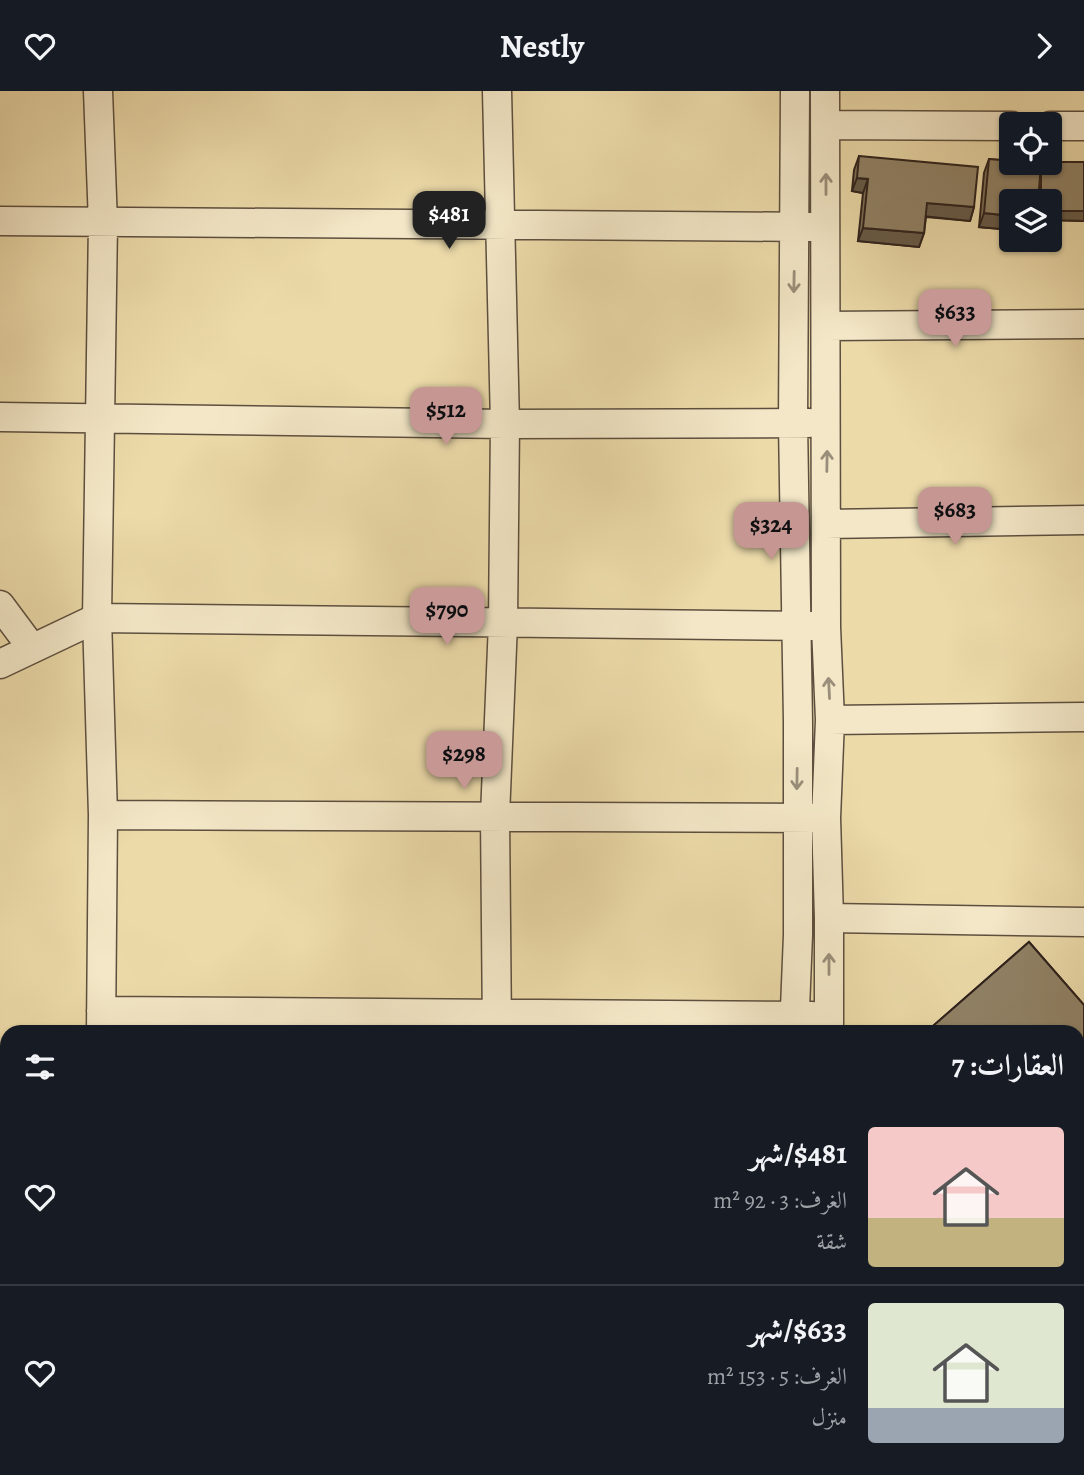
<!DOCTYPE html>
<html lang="ar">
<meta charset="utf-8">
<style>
:root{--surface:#171b24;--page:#20242c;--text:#f1f3f6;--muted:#9ea1a6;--line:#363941;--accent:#c59692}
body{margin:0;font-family:Alegreya,Amiri,serif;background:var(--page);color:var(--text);direction:rtl;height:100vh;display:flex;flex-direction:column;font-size:26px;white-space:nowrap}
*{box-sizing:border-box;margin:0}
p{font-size:23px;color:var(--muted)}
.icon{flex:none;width:38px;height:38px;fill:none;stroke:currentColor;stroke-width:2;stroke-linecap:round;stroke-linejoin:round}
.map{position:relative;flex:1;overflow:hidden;direction:ltr}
.details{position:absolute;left:0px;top:934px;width:1085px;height:450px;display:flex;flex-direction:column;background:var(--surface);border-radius:21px 21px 0 0;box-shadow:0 2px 5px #0004;direction:rtl}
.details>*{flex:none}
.fabs{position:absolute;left:999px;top:21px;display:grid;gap:14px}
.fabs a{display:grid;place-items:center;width:63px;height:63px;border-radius:7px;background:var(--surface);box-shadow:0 2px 5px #0004;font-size:35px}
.price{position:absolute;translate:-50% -60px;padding:0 16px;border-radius:14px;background:var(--accent);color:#111;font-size:23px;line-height:46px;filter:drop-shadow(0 2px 4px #0008)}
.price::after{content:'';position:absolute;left:50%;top:42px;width:21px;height:16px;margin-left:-10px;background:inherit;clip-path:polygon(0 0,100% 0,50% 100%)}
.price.active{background:#222;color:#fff}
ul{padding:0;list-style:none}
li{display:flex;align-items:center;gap:21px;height:175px;padding:0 21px}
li+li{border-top:2px solid var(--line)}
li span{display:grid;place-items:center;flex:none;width:196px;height:140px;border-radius:7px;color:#555}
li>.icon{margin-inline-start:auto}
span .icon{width:84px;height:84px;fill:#fffc;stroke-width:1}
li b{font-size:30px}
h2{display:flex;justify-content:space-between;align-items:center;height:84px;padding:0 21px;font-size:30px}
header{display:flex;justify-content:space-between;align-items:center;height:91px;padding:0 21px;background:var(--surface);font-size:32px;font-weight:600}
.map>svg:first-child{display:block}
</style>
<header><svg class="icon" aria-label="forward" viewBox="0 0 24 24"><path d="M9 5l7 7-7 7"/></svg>Nestly<svg class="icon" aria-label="heart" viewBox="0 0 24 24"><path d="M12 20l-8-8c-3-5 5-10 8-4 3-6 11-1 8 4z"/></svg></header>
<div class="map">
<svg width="1084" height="1384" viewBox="0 0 1084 1384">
<rect width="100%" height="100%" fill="#ecdaa9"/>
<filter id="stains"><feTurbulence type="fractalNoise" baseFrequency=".00286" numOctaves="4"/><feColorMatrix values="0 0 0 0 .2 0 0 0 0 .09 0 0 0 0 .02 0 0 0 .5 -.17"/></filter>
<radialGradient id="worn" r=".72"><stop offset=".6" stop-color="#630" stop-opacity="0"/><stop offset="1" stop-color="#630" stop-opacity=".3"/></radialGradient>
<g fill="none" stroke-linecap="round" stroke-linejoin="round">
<g stroke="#5d4f3f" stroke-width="31">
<path id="minor" d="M98 0 103 132 97 527 103 724 101 942
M825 0 826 536 830 629 826 727 829 827V942
M826 34 1012 35
M1050 35H1084
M0 130 813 136
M827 235 1084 233
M0 326 505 333 809 332
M826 433 1084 429
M0 514 32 557
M0 573 97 527 816 535
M830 629 1084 626
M103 724 816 727
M829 827 1084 831
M101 920 812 925
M497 942 495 725 503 532 505 333 497 0
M794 942 798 844V631L793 332 795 0
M1078 1077 1084 1073
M1078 1122H1084
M0 1172 7 1169
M1078 1321H1084
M105 1377V1384
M498 1384V1377
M691 1384 700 1377
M818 1384 819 1377"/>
</g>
<use href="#minor" stroke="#f3e7c7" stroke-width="28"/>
</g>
<path fill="#7c6f57" stroke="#2d211c" stroke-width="2" d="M859 65 974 116 970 130 926 126 924 142 919 156 858 150 863 102 852 100 854 79Z
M989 68 1041 73 1084 71V130L1050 129V110H1012V139L979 136 984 82Z
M1029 851 1084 914V1063L1078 1068V942H925Z"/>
<path fill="#655a47" stroke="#2d211c" stroke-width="2" d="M857 87 868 88 863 102 852 100Z
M927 112 974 116 970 130 922 125Z
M1050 120H1084V130L1050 129Z
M984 122 1012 125V139L979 136Z
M863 137 924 142 919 156 858 150Z
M1084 1051V1063L1078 1068V1063L1081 1053Z"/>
<path fill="#908165" stroke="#2d211c" stroke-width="2" d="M859 65 978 76 974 116 927 112 924 142 863 137 868 88 857 87Z
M989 68 1012 70V72L1041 73 1038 110H1012V125L984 122Z
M1050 71H1084V120H1050V110H1041V72Z
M1029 851 1084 914V1051L1081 1053 1078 1050V942H925Z
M7 1196V1377H93V1384H0V1199Z"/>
<defs><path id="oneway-shaft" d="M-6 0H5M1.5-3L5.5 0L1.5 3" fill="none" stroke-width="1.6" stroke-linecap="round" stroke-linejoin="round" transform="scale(1.75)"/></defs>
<g stroke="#9a8e7a">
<use href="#oneway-shaft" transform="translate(826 93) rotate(-90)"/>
<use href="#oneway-shaft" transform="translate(794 191) rotate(91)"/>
<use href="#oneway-shaft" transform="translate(827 370) rotate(-89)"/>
<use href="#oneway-shaft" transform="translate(829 597) rotate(-93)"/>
<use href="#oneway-shaft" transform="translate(797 688) rotate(91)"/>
<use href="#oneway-shaft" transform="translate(829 873) rotate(-90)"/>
</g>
<rect width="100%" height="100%" filter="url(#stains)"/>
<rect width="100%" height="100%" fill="url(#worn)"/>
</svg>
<div class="fabs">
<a><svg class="icon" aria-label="locate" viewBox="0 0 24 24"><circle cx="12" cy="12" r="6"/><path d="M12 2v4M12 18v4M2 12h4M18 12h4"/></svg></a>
<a><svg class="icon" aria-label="layers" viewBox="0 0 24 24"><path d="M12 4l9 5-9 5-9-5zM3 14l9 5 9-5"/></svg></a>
</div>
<b class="price active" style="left:449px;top:160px">$481</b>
<b class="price" style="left:955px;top:258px">$633</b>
<b class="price" style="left:446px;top:356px">$512</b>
<b class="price" style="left:955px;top:456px">$683</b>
<b class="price" style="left:771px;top:471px">$324</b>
<b class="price" style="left:447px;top:556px">$790</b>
<b class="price" style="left:464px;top:700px">$298</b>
<section class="details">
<h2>العقارات: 7<svg class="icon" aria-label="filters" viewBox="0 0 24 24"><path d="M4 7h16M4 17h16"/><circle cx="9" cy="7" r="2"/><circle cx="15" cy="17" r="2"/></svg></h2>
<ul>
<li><span style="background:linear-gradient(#f6c9c9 65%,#c2b280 0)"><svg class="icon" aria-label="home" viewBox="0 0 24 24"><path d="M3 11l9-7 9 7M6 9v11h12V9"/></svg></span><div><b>$481/شهر</b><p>الغرف: 3 · 92 m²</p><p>شقة</p></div><svg class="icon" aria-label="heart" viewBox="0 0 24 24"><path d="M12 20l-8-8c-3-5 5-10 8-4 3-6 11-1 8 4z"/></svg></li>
<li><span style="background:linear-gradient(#dfe7d0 75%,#9aa5b1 0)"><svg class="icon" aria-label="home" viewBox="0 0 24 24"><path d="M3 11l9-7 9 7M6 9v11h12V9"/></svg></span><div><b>$633/شهر</b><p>الغرف: 5 · 153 m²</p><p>منزل</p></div><svg class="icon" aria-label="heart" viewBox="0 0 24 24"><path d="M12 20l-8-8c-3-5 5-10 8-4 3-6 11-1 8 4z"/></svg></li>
</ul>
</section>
</div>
